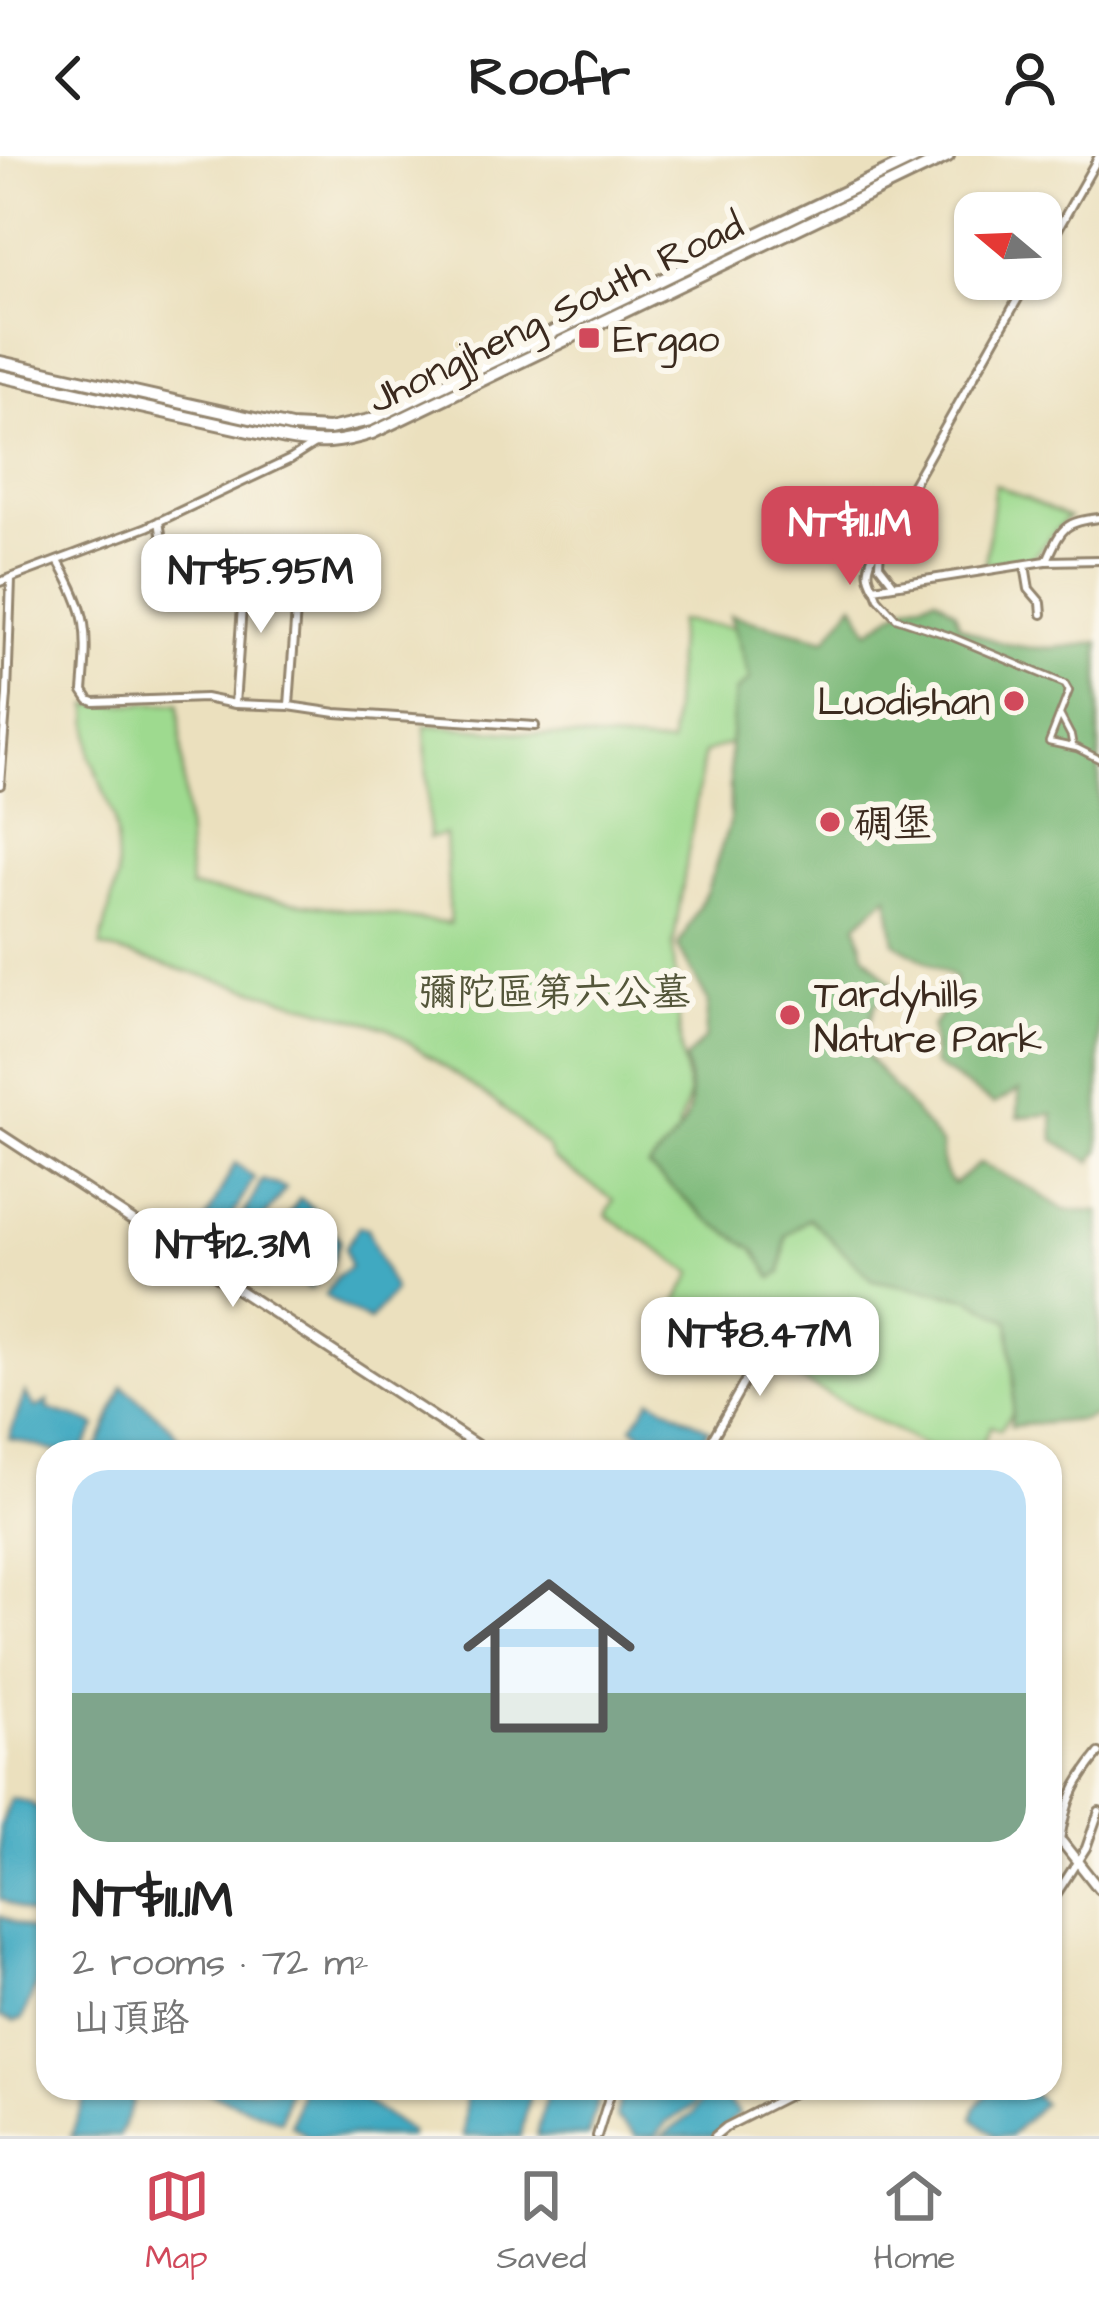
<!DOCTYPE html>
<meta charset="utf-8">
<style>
:root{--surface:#fff;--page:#f2f2f2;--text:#222;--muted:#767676;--line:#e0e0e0;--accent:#d1495b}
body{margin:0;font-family:"Architects Daughter","LXGW WenKai TC",sans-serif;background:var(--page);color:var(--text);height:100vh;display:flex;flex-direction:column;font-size:45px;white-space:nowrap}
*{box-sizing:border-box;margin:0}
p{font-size:39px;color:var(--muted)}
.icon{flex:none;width:66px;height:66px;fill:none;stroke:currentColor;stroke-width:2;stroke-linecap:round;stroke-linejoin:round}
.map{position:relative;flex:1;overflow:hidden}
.sheet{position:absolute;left:36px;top:1284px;width:1026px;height:660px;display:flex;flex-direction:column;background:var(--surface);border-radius:36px;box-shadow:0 3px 9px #0004}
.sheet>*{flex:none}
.needle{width:78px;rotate:289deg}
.fabs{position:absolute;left:954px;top:36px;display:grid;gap:24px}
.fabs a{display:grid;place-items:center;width:108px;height:108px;border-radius:24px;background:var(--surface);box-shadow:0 3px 9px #0004;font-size:60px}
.price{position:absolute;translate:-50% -102px;padding:0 27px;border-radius:24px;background:#fff;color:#222;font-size:39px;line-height:78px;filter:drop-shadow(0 3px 6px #0008)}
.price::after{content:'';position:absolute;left:50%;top:72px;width:36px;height:27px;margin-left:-18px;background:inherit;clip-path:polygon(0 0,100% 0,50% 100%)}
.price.selected{background:var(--accent);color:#fff}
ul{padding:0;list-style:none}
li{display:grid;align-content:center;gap:24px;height:636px;padding:0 36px}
li span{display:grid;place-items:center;height:372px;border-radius:36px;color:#555}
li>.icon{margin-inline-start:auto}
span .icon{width:216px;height:216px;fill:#fffc;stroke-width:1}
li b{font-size:51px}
header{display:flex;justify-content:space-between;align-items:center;height:156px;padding:0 36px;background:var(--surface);font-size:54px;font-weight:700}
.tabs{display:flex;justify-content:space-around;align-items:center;height:168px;border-top:3px solid var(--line);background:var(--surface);font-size:33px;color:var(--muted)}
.tabs a{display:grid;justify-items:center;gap:6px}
.tabs .selected{color:var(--accent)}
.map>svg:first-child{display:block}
</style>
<header><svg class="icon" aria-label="back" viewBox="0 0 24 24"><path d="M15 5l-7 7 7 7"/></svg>Roofr<svg class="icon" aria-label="person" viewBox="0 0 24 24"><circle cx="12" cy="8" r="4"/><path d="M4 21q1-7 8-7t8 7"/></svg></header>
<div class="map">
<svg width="1099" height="1980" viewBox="0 0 1099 1980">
<rect width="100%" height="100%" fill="#fbf7ec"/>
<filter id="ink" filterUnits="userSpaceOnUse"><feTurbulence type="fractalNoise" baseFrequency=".00833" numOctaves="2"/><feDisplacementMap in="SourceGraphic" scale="24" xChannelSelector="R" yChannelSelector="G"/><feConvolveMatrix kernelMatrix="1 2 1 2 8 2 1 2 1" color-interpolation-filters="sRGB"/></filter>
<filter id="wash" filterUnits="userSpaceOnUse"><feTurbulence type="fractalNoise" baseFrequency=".004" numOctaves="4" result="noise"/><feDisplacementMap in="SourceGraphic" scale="48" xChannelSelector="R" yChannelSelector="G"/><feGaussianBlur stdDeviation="2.7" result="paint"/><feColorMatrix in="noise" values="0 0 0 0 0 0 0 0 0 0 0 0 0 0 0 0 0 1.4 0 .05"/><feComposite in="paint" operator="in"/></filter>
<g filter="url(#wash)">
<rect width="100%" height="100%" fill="#ebe0be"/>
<path fill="#9eda8f" stroke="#6c8256" stroke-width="3" d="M995 328 1069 362 1064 365 1032 402 985 408Z
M678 465 755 474 745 582 704 597 673 790 681 895 689 940 678 972 1019 1164 1023 1241 1000 1274 991 1270 978 1296H936L763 1204 674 1150 693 1117 606 1059 614 1044 553 1003 547 991 497 947 388 872 100 791 117 723 116 680 114 662 90 599 89 549 179 547 190 732 450 768 445 679 429 682 425 569 671 589Z"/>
<path fill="#7eba7a" stroke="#5c724c" stroke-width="3" d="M936 441 955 455 959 469C1008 496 1045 496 1099 486V994L1091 1006 1054 984 1053 958 1018 961 1019 934 994 948 934 909 932 870 952 847 955 822 895 787 888 740 857 768 864 797 892 829 884 845 876 847 864 881 868 901 942 989C941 1003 942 1019 954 1028L980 1007 1032 1033 1064 1054 1099 1056V1258L1082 1264 1011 1270 1014 1228 1009 1165 969 1142 873 1124 809 1062 786 1080 781 1117 772 1122 754 1093 710 1065 648 1011C687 969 698 963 685 904L705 882 708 845 678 790 707 735 730 665V590L735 536 750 524 730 459 826 483 854 447 869 475 905 450Z"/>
<path fill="#41a9c1" stroke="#3e6a70" stroke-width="3" d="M235 1007 254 1022 215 1089 203 1085 202 1072Z
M262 1024 286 1032 235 1101 224 1097Z
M300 1042 319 1057 340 1084 331 1110 309 1133 288 1115 312 1067 264 1132 243 1118 271 1066 285 1065Z
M359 1070 367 1072 394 1135 369 1165 325 1140 337 1120 350 1111 345 1092Z
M123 1230 171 1271 185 1293 183 1296H96Z
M25 1237 36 1252 48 1245V1253C65 1260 80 1260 96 1270L82 1296H57L9 1282Z
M651 1243 709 1273 692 1296H673L632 1271Z
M11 1642 30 1647 48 1660V1768L0 1743V1672Z
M0 1760 44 1781 48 1802 22 1863 14 1866 0 1861Z
M89 1932H106L134 1944 119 1980H71Z
M197 1932H289L281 1965Z
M302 1932H345L410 1975V1980H308L291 1969Z
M466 1932H531L521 1980H463Z
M548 1932 600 1936 588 1980H537Z
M623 1932H704L692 1951 666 1967 656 1980H636L616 1961Z
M709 1932H715L739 1958 714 1980H662L693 1958Z
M993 1932H1025L1043 1947 1010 1980H995L973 1962 975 1952Z"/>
</g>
<g filter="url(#ink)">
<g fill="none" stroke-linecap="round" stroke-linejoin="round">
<g stroke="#93856e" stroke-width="10">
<path id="pedestrian" d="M874 432 878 442 896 462 950 480 1065 528 1069 535 1049 586 1077 592 1099 603
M1060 559 1071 580 1073 591"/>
</g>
<g stroke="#93856e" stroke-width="12">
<path id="minor" d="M1041 103 1099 0
M1029 123 872 401C867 415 867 419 874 432L1046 405 1099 404
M159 365 165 403 168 404 299 413 289 549
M880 393 879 409 893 427
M1047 404C1062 372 1063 366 1099 362
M58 405C89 458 88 475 83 535L89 544 94 546 205 542 235 548 289 550 336 557 535 570
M1025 409 1029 433 1041 447 1042 458
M0 426 147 371 291 303 313 289
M235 548 245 409
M0 629 7 539 11 423
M705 1296 776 1170
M1060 1684C1066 1645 1074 1628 1099 1597
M1050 1748 1086 1692 1099 1655
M597 1980 612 1932
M715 1980 726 1971 803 1932"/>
</g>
<g stroke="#93856e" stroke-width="14">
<path id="tertiary" d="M0 978 487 1296
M1050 1676 1062 1686 1099 1733"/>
</g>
<g stroke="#93856e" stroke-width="16">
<path id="primary" d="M0 206 291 271 329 273 370 264 919 0
M0 220 286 283C318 289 342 287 372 277L948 0"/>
</g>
<use href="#pedestrian" stroke="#fff" stroke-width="4.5"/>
<use href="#minor" stroke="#fff" stroke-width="6"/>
<use href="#tertiary" stroke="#fff" stroke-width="8"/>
<use href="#primary" stroke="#fff" stroke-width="10"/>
</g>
</g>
<g fill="#d1495b" stroke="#fbf7ec" stroke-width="4.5">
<rect x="577" y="170" width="24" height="24" rx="6"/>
<circle cx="1014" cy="545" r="12"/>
<circle cx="830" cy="666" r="12"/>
<circle cx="790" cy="859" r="12"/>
</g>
<g text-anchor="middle" stroke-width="12" stroke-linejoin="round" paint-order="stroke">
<g font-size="39" fill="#3b2a1e" stroke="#fbf7ec">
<text transform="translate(555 155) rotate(-26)" y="14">Jhongjheng South Road</text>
</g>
<g font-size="39" fill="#3b2a1e" stroke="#fbf7ec" text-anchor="start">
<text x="613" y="196">Ergao</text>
<text x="990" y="559" text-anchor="end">Luodishan</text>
<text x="854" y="680">碉堡</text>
<text x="814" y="851">Tardyhills<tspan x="814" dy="45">Nature Park</tspan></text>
</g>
<g font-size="39" fill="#54563a" stroke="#fbf7ec">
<text x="554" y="849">彌陀區第六公墓</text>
</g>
</g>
</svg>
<div class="fabs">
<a><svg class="needle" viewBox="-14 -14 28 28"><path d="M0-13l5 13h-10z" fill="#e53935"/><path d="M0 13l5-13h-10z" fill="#767676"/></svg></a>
</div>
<b class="price selected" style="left:850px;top:432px">NT$11.1M</b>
<b class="price" style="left:261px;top:480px">NT$5.95M</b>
<b class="price" style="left:233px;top:1154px">NT$12.3M</b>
<b class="price" style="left:760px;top:1243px">NT$8.47M</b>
<section class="sheet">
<ul>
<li><span style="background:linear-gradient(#bfe0f5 60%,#7fa58c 0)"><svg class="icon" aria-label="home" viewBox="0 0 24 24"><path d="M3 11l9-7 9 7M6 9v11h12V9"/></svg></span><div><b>NT$11.1M</b><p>2 rooms · 72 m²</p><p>山頂路</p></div></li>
</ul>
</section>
</div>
<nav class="tabs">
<a class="selected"><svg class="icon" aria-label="map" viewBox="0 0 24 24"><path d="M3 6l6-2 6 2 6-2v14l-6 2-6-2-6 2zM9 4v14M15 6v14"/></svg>Map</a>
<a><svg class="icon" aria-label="saved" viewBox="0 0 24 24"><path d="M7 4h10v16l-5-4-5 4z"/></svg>Saved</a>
<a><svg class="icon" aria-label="home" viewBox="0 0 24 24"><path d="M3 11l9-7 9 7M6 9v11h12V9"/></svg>Home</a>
</nav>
